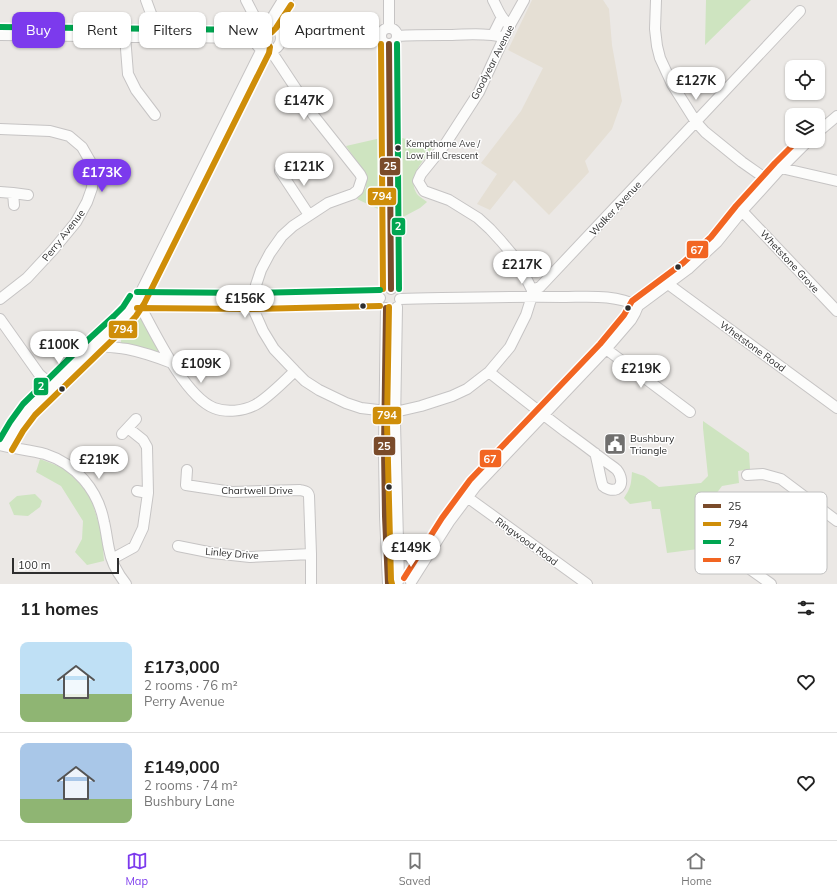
<!DOCTYPE html>
<meta charset="utf-8">
<style>
:root{--surface:#fff;--page:#f2f2f2;--text:#222;--muted:#767676;--line:#e0e0e0;--accent:#7c3aed}
body{margin:0;font-family:Mulish,sans-serif;background:var(--page);color:var(--text);height:100vh;display:flex;flex-direction:column;font-size:15px;white-space:nowrap}
*{box-sizing:border-box;margin:0}
p{font-size:13px;color:var(--muted)}
.icon{flex:none;width:22px;height:22px;fill:none;stroke:currentColor;stroke-width:2;stroke-linecap:round;stroke-linejoin:round}
.map{position:relative;height:584px;overflow:hidden}
.side{display:flex;flex-direction:column;background:var(--surface);flex:1}
.side>*{flex:none}
.banner{position:absolute;left:12px;top:12px;width:400px;height:36px;display:flex;gap:8px}
.fabs{position:absolute;left:785px;top:60px;display:grid;gap:8px}
.fabs a{display:grid;place-items:center;width:40px;height:40px;border-radius:8px;background:var(--surface);box-shadow:0 1px 3px #0004;font-size:20px}
.scale{position:absolute;left:12px;bottom:10px;width:107px;box-sizing:border-box;padding-left:4px;border:2px solid #2e2e2e;border-top:0;font-size:11px;line-height:14px;white-space:nowrap;color:#2e2e2e;-webkit-text-stroke:3px #fff;paint-order:stroke}
.price{position:absolute;translate:-50% -34px;padding:0 9px;border-radius:14px;background:#fff;color:#222;font-size:13px;line-height:26px;filter:drop-shadow(0 1px 2px #0008)}
.price::after{content:'';position:absolute;left:50%;top:24px;width:12px;height:9px;margin-left:-6px;background:inherit;clip-path:polygon(0 0,100% 0,50% 100%)}
.price.active{background:var(--accent);color:#fff}
ul{padding:0;list-style:none}
li{display:flex;align-items:center;gap:12px;height:100px;padding:0 20px}
li+li{border-top:1px solid var(--line)}
li span{display:grid;place-items:center;flex:none;width:112px;height:80px;border-radius:8px;color:#555}
li>.icon{margin-inline-start:auto}
span .icon{width:48px;height:48px;fill:#fffc;stroke-width:1}
li b{font-size:17px}
h2{display:flex;justify-content:space-between;align-items:center;height:48px;padding:0 20px;font-size:17px}
.pill{padding:0 14px;border-radius:8px;background:var(--surface);box-shadow:0 1px 3px #0004;font-size:14px;line-height:36px}
.pill.active{background:var(--accent);color:#fff}
.dock{display:flex;justify-content:space-around;align-items:center;height:56px;border-top:1px solid var(--line);background:var(--surface);font-size:11px;color:var(--muted)}
.dock a{display:grid;justify-items:center;gap:2px}
.dock .active{color:var(--accent)}
.map>svg:first-child{display:block}
</style>
<div class="map">
<svg width="837" height="584" viewBox="0 0 837 584">
<rect width="100%" height="100%" fill="#ebe8e5"/>
<path fill="#e5dfd4" d="M532 0H603L609 9 612 45 622 101 612 129 585 161 589 172 549 215 514 180 490 210 477 204 497 174 481 163 521 111 543 68 508 50Z"/>
<path fill="#cee4c0" d="M706 0H751L705 45Z
M381 138 378 209 357 199 366 188 365 173 346 146Z
M402 138 434 146C425 158 406 178 417 194 419 197 424 199 427 202L420 208 403 217Z
M139 317 143 318 159 348 157 353 138 346 124 345 121 343C120 332 132 324 139 317Z
M703 421 749 453 750 469 738 471 739 483 722 486 716 494 721 535 709 542 697 543 698 549 667 553 660 509H652L651 501 630 504 624 498C631 487 631 485 632 472L644 476 659 487 701 483 708 476 703 428Z
M40 459 66 469 90 495 102 534 104 561 87 565 75 552 82 539 83 521 61 486 36 472Z
M35 494 42 501 40 507 28 516 14 515 9 503 17 496Z"/>
<g fill="none" stroke-linecap="round" stroke-linejoin="round">
<g stroke="#c6c4c4" stroke-width="12">
<path id="minor" d="M146 0 160 38
M246 0 261 29
M389 0V27
M493 0C498 9 501 20 510 25
M656 0 655 29 657 46 660 58 672 84 696 122 705 132 742 162 769 181
M255 38a13 13 0 1 1 26 0a13 13 0 1 1-26 0Z
M267 26 283 0
M381 36a8 8 0 1 1 16 0a8 8 0 1 1-16 0Z
M277 30 288 0
M0 35 256 38
M493 35 502 17
M125 36 128 74 136 90 155 115
M397 36C413 35 429 35 444 35 459 35 492 32 504 38
M281 39 381 37
M389 44 391 289
M271 51 314 116 360 174 362 178 358 190 353 194 328 203 293 226 282 236 270 253 261 270 256 285 252 301 255 313 263 331 274 349 295 371 305 381 319 390 346 403 361 408 395 412 421 406 452 396 467 389 489 372 510 347 526 315 532 296V290L517 260 501 241 490 229 478 218 449 200 424 191 418 181 421 174 446 143 479 92 510 25 524 0
M0 129 50 131 69 136 82 147 90 161 93 171 92 188 87 202 76 222 53 250 27 278 0 299
M818 132 837 116
M781 168 837 181
M280 171 309 215
M0 192 13 193 14 205
M13 193 28 195
M742 211 837 311
M668 284 837 408
M532 290 540 287 800 11
M400 299C455 298 509 296 563 297 588 297 614 294 638 306
M137 300 252 301 380 298
M137 300C153 329 184 396 214 408 227 413 243 411 255 405 268 398 284 381 295 371
M397 307 395 423 399 580
M386 308 384 449 385 516 388 584
M0 319 39 374 53 386
M96 344C106 348 116 347 127 349 142 352 157 357 172 363
M606 349 690 412
M489 372C514 392 540 412 566 432 579 441 592 451 605 461 609 464 614 467 617 470 621 475 624 485 617 489 612 491 606 489 603 486 601 483 597 458 595 453
M122 434 136 419
M0 445C15 449 30 450 45 454 76 464 98 490 104 522 106 530 107 540 109 549 111 561 118 574 126 584
M5 446 16 427 29 410 96 344 120 322 129 312 137 300 262 49
M187 470 186 485 232 492 300 490C304 491 308 491 309 496L311 554V584
M747 475 763 474 781 479 837 521
M137 491 148 493
M467 497 587 584
M178 546 213 553 250 557 311 554
M719 547 771 584
M705 549 719 547 717 537
M398 550C410 558 414 560 428 554
M112 559 134 547 143 528 148 493 147 447 143 440 128 428
M411 582 449 522 476 486 606 349 631 320 635 313 638 306 688 269 717 242 742 211 781 168 808 141"/>
</g>
<use href="#minor" stroke="#fcfcfb" stroke-width="10"/>
<g stroke="#fff" stroke-width="9">
<path id="bus-1" d="M389 44 391 289
M386 308 384 449 385 516 388 584"/>
</g>
<g stroke="#fff" stroke-width="9">
<path id="bus-2" d="M381 44 383 289
M389 307 387 423 391 580 392 584
M137 308 252 309 380 306
M12 450 23 431 35 415 102 350 126 327 136 316 144 304 269 53 270 47 265 40 264 36 272 32 276 28 291 5"/>
</g>
<g stroke="#fff" stroke-width="9">
<path id="bus-3" d="M0 27 256 30
M397 44 399 289
M137 292 252 293 380 290
M0 439 10 422 23 404 90 338 114 316 123 307 130 296"/>
</g>
<g stroke="#fff" stroke-width="9">
<path id="bus-4" d="M404 578 442 518 470 480 600 344 624 315 632 301 683 263 711 237 736 206 775 163 797 141"/>
</g>
<use href="#bus-1" stroke="#7a4b2a" stroke-width="6"/>
<use href="#bus-2" stroke="#cf8e09" stroke-width="6"/>
<use href="#bus-3" stroke="#00a651" stroke-width="6"/>
<use href="#bus-4" stroke="#f26522" stroke-width="6"/>
</g>
<defs>
<g id="civic-square" transform="scale(1.15)"><rect x="-9" y="-9" width="18" height="18" rx="4" fill="#706f6e" stroke="#fff"/><path d="M-.6-6.5H3V-4.5H.6V-3L4-1V1h2V6H-6V1h2V-1L-.6-3ZM-1.2 2.5V6h2.4V2.5Z" fill="#fff"/></g>
</defs>
<g fill-rule="evenodd">
<use href="#civic-square" x="615" y="444"/>
</g>
<g fill="#2e2e2e" stroke="#fff" stroke-width="1.5">
<circle cx="398" cy="148" r="3.5"/>
<circle cx="678" cy="267" r="3.5"/>
<circle cx="363" cy="306" r="3.5"/>
<circle cx="628" cy="308" r="3.5"/>
<circle cx="62" cy="389" r="3.5"/>
<circle cx="389" cy="487" r="3.5"/>
</g>
<g text-anchor="middle" stroke-width="3" stroke-linejoin="round" paint-order="stroke">
<g font-size="9" fill="#2e2e2e" stroke="#fff" text-anchor="start">
<text x="406" y="147">Kempthorne Ave /<tspan x="406" dy="12">Low Hill Crescent</tspan></text>
</g>
<g font-size="10" fill="#2e2e2e" stroke="#fff">
<text transform="translate(492 62) rotate(-63)" y="4">Goodyear Avenue</text>
<text transform="translate(615 208) rotate(-47)" y="4">Walker Avenue</text>
<text transform="translate(63 235) rotate(-52)" y="4">Perry Avenue</text>
<text transform="translate(790 261) rotate(47)" y="4">Whetstone Grove</text>
<text transform="translate(753 346) rotate(36)" y="4">Whetstone Road</text>
<text x="257" y="494">Chartwell Drive</text>
<text transform="translate(527 541) rotate(36)" y="4">Ringwood Road</text>
<text transform="translate(232 553) rotate(5)" y="4">Linley Drive</text>
</g>
<g font-size="10" fill="#2e2e2e" stroke="#fff" text-anchor="start">
<text x="630" y="442">Bushbury<tspan x="630" dy="12">Triangle</tspan></text>
</g>
</g>
<rect x="695" y="492" width="132" height="82" rx="6" fill="#fff" stroke="#c0c0c0" stroke-width="1"/>
<rect x="703" y="504" width="18" height="4" fill="#7a4b2a"/>
<rect x="703" y="522" width="18" height="4" fill="#cf8e09"/>
<rect x="703" y="540" width="18" height="4" fill="#00a651"/>
<rect x="703" y="558" width="18" height="4" fill="#f26522"/>
<g font-size="11" fill="#2e2e2e">
<text x="728" y="510">25</text>
<text x="728" y="528">794</text>
<text x="728" y="546">2</text>
<text x="728" y="564">67</text>
</g>
<g stroke="#fff" stroke-width="1.5">
<rect x="379" y="157" width="22" height="19" rx="4" fill="#7a4b2a"/>
<rect x="367" y="187" width="30" height="19" rx="4" fill="#cf8e09"/>
<rect x="391" y="217" width="15" height="19" rx="4" fill="#00a651"/>
<rect x="686" y="240" width="23" height="19" rx="4" fill="#f26522"/>
<rect x="108" y="320" width="30" height="19" rx="4" fill="#cf8e09"/>
<rect x="33" y="377" width="16" height="19" rx="4" fill="#00a651"/>
<rect x="372" y="406" width="30" height="19" rx="4" fill="#cf8e09"/>
<rect x="373" y="436" width="23" height="20" rx="4" fill="#7a4b2a"/>
<rect x="479" y="449" width="23" height="19" rx="4" fill="#f26522"/>
</g>
<g font-size="11" text-anchor="middle" font-weight="bold" fill="#fff">
<text x="390" y="170">25</text>
<text x="382" y="200">794</text>
<text x="398" y="230">2</text>
<text x="697" y="254">67</text>
<text x="123" y="333">794</text>
<text x="41" y="390">2</text>
<text x="387" y="419">794</text>
<text x="384" y="450">25</text>
<text x="490" y="463">67</text>
</g>
</svg>
<div class="fabs">
<a><svg class="icon" aria-label="locate" viewBox="0 0 24 24"><circle cx="12" cy="12" r="6"/><path d="M12 2v4M12 18v4M2 12h4M18 12h4"/></svg></a>
<a><svg class="icon" aria-label="layers" viewBox="0 0 24 24"><path d="M12 4l9 5-9 5-9-5zM3 14l9 5 9-5"/></svg></a>
</div>
<div class="scale">100 m</div>
<b class="price" style="left:696px;top:101px">£127K</b>
<b class="price" style="left:304px;top:121px">£147K</b>
<b class="price" style="left:304px;top:187px">£121K</b>
<b class="price active" style="left:102px;top:193px">£173K</b>
<b class="price" style="left:522px;top:285px">£217K</b>
<b class="price" style="left:245px;top:319px">£156K</b>
<b class="price" style="left:59px;top:365px">£100K</b>
<b class="price" style="left:201px;top:384px">£109K</b>
<b class="price" style="left:641px;top:389px">£219K</b>
<b class="price" style="left:99px;top:480px">£219K</b>
<b class="price" style="left:411px;top:568px">£149K</b>
<div class="banner">
<a class="pill active">Buy</a>
<a class="pill">Rent</a>
<a class="pill">Filters</a>
<a class="pill">New</a>
<a class="pill">Apartment</a>
</div>
</div>
<section class="side">
<h2>11 homes<svg class="icon" aria-label="filters" viewBox="0 0 24 24"><path d="M4 7h16M4 17h16"/><circle cx="9" cy="7" r="2"/><circle cx="15" cy="17" r="2"/></svg></h2>
<ul>
<li><span style="background:linear-gradient(#bfe0f5 65%,#8fb573 0)"><svg class="icon" aria-label="home" viewBox="0 0 24 24"><path d="M3 11l9-7 9 7M6 9v11h12V9"/></svg></span><div><b>£173,000</b><p>2 rooms · 76 m²</p><p>Perry Avenue</p></div><svg class="icon" aria-label="heart" viewBox="0 0 24 24"><path d="M12 20l-8-8c-3-5 5-10 8-4 3-6 11-1 8 4z"/></svg></li>
<li><span style="background:linear-gradient(#a9c7e8 70%,#8fb573 0)"><svg class="icon" aria-label="home" viewBox="0 0 24 24"><path d="M3 11l9-7 9 7M6 9v11h12V9"/></svg></span><div><b>£149,000</b><p>2 rooms · 74 m²</p><p>Bushbury Lane</p></div><svg class="icon" aria-label="heart" viewBox="0 0 24 24"><path d="M12 20l-8-8c-3-5 5-10 8-4 3-6 11-1 8 4z"/></svg></li>
</ul>
</section>
<nav class="dock">
<a class="active"><svg class="icon" aria-label="map" viewBox="0 0 24 24"><path d="M3 6l6-2 6 2 6-2v14l-6 2-6-2-6 2zM9 4v14M15 6v14"/></svg>Map</a>
<a><svg class="icon" aria-label="saved" viewBox="0 0 24 24"><path d="M7 4h10v16l-5-4-5 4z"/></svg>Saved</a>
<a><svg class="icon" aria-label="home" viewBox="0 0 24 24"><path d="M3 11l9-7 9 7M6 9v11h12V9"/></svg>Home</a>
</nav>
